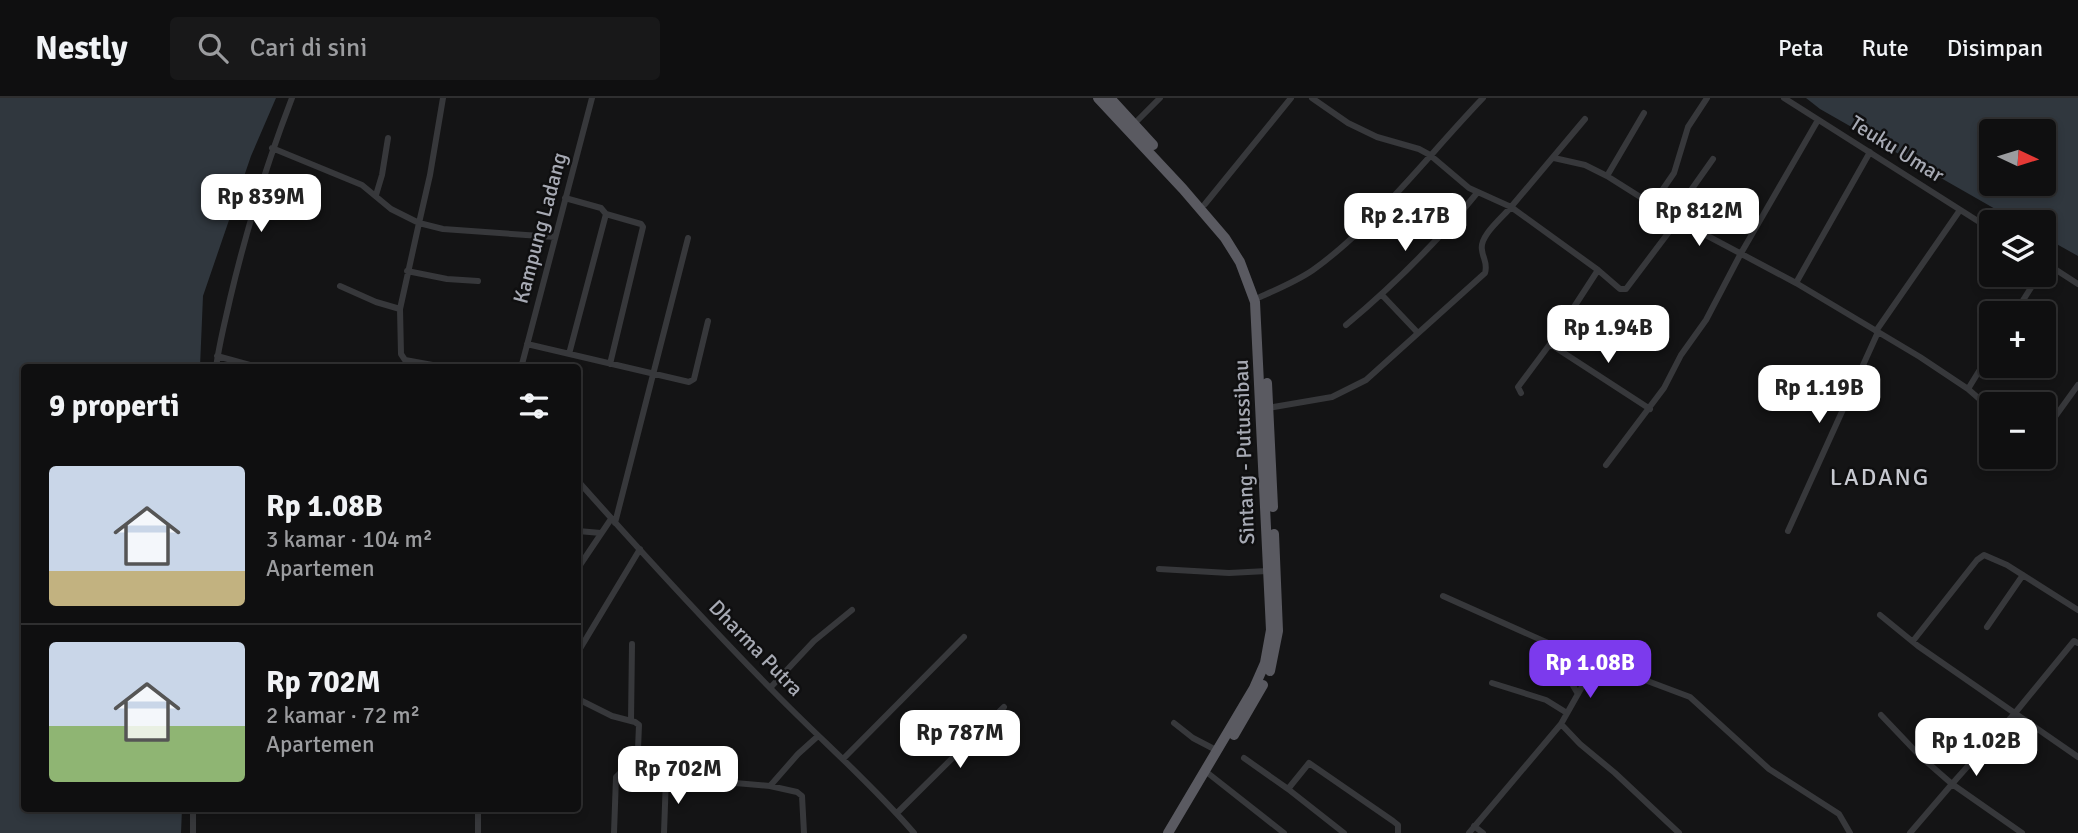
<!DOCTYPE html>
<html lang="id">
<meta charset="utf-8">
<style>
:root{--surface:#0f0f10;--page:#181819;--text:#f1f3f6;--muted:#9b9c9f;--line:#2f2f30;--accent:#7c3aed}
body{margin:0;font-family:Signika,sans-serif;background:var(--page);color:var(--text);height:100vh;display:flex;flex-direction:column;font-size:26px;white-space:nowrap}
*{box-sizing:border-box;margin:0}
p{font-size:23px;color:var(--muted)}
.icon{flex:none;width:38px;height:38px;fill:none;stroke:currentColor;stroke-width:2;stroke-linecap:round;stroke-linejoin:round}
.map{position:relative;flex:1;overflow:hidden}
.sheet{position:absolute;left:21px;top:266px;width:560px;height:448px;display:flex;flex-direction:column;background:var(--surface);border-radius:7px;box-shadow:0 4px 10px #0003,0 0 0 2px var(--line)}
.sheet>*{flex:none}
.needle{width:46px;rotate:94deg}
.buttons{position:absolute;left:1979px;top:21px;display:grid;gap:14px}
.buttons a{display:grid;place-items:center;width:77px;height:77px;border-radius:7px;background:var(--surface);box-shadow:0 4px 10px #0003,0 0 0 2px var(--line);font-size:35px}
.price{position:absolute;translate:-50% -60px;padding:0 16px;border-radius:14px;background:#fff;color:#222;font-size:23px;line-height:46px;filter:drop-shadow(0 2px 4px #0008)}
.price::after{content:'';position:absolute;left:50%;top:42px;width:21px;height:16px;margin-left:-10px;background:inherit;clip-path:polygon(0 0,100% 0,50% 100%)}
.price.selected{background:var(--accent);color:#fff}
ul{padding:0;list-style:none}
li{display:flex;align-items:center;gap:21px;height:175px;padding:0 28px}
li+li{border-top:2px solid var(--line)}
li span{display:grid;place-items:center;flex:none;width:196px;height:140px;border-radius:7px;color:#555}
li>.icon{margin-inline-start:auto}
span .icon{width:84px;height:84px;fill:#fffc;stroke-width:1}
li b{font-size:30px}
h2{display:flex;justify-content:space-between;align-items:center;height:84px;padding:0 28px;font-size:30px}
header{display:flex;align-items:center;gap:42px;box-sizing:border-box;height:98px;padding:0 35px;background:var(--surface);border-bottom:2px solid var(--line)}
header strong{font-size:33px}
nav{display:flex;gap:38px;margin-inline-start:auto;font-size:24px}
.search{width:490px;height:63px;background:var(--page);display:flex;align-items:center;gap:18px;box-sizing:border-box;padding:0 24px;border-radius:7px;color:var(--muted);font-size:26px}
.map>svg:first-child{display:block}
</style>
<header>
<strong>Nestly</strong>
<div class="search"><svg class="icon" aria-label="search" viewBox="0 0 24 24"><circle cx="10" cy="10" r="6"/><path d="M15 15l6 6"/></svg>Cari di sini</div>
<nav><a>Peta</a><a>Rute</a><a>Disimpan</a></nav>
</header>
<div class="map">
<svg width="2078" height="735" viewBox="0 0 2078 735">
<rect width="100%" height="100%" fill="#141415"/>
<path fill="#30373e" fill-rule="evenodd" d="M0 0H276L251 58 203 198 200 269 24 270V710L182 711 181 735H0Z
M1806 0H2078V158L2044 139V124H2018L1820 11ZM1992 33H2044V86H1992Z"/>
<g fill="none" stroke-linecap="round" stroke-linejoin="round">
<path stroke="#37383b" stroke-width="6" d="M443 0 430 77 419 125 443 131 555 139
M1312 0 1348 25 1377 39 1419 51 1430 57 1469 90 1511 109 1585 21
M1784 0 1992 132
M1644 15 1607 78 1672 119 1796 185 1870 54
M1134 26 1160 0
M272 50 362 87 391 111 419 125 400 211 401 256 405 262 449 270
M1554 60 1585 67 1607 78
M376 97 382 77 388 40
M565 100 601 110 606 116 641 126 643 129 610 266
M1205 106 1291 0
M1652 107 1674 75 1688 29 1707 0
M1672 119 1713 61
M2044 164 2078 186
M407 173 447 181 478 183
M1796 185 1920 259 1968 291 1992 312
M340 188 376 204 400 211
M1382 197 1418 235
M1260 199C1278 191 1297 183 1313 172 1376 127 1429 56 1483 0
M2015 215 2039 177
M1346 227C1394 187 1438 143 1477 95
M1876 233 1960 112
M527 246 689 284 694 281 708 223
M1550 246 1650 311
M569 256 606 116
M217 258 261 270
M216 270C219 246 225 224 230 201 246 133 267 65 292 0
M521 270 592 0
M1968 291 1992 252
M1521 295 1518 289 1550 246 1598 172 1620 191H1626L1678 122
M1268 310 1332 299 1366 282 1485 175C1488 165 1483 161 1482 152 1479 138 1502 120 1511 109L1598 172
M2044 334 2078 287
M1606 367 1664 290 1681 257 1706 222 1740 157 1818 22
M578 383C642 455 707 526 775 595 821 642 871 685 914 735
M615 425 688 140
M578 433 601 435
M1788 433 1878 234
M578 470 611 421
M1159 471 1229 475 1267 473
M1443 498 1557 549 1690 599 1769 671 1839 716 1850 735
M1880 517 1918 548 2078 659
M1987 529 2023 477
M1913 543 1977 462 1984 457 2007 467 2078 512
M1557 549 1565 574 1578 596
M578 554 640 451
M1492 585 1546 602 1567 615
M770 590 814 543 852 512
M578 601 612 618 635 624 639 627 637 675
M1881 617 1920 658 1952 686 1910 735
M631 623 632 546
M1174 625 1193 640 1216 652
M1561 626 1596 564
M844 660 964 539
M1244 660 1288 691
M1209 676 1284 735
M770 688 797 694 802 698 804 735
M193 710V735
M478 710V735
M897 715 1004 609
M1474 728 1483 735
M614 735 616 679 620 675 770 688 798 656 818 638
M664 735 666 679
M1344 735 1288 691 1309 665 1393 723 1398 727V735
M1469 735 1561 626 1580 646 1615 675 1679 735
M2022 735 1952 686 2015 615 2074 543 2078 545"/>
<path stroke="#5a5a61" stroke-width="10" d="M1098 0 1183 91 1225 140 1240 164 1255 204 1271 532 1265 565 1254 590 1168 735
M1110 0 1153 47
M1267 285 1273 409
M1270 573 1278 533 1274 436
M1234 637 1263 587"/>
</g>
<g text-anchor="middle" stroke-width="5" stroke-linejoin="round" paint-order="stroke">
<g font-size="21" fill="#a7aab4" stroke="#0f0f10">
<text transform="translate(1897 51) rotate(32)" y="7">Teuku Umar</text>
<text transform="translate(540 130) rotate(-75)" y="7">Kampung Ladang</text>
<text transform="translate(1244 354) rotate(-92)" y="7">Sintang - Putussibau</text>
<text transform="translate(756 550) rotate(46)" y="7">Dharma Putra</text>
</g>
<g font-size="24" letter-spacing="2" fill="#c7c9d0" stroke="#0f0f10">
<text x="1880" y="387">LADANG</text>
</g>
</g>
</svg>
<div class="buttons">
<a><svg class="needle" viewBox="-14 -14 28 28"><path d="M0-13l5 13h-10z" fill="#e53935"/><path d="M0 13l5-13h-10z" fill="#9b9c9f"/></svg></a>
<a><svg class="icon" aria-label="layers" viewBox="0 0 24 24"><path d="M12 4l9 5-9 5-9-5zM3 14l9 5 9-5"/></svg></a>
<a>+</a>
<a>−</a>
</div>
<b class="price" style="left:261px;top:136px">Rp 839M</b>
<b class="price" style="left:1699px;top:150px">Rp 812M</b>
<b class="price" style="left:1405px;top:155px">Rp 2.17B</b>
<b class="price" style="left:1608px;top:267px">Rp 1.94B</b>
<b class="price" style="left:1819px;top:327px">Rp 1.19B</b>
<b class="price selected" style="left:1590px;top:602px">Rp 1.08B</b>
<b class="price" style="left:960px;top:672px">Rp 787M</b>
<b class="price" style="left:1976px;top:680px">Rp 1.02B</b>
<b class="price" style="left:678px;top:708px">Rp 702M</b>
<section class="sheet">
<h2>9 properti<svg class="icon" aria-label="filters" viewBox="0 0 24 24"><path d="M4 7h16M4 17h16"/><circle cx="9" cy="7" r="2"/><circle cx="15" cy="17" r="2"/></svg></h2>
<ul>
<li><span style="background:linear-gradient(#c9d6e8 75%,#c2b280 0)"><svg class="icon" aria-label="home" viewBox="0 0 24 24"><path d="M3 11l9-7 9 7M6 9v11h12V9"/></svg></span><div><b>Rp 1.08B</b><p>3 kamar · 104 m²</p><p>Apartemen</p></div></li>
<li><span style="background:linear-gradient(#c9d6e8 60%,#8fb573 0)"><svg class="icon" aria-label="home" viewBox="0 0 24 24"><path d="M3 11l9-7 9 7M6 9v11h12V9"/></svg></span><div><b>Rp 702M</b><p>2 kamar · 72 m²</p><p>Apartemen</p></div></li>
</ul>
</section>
</div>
